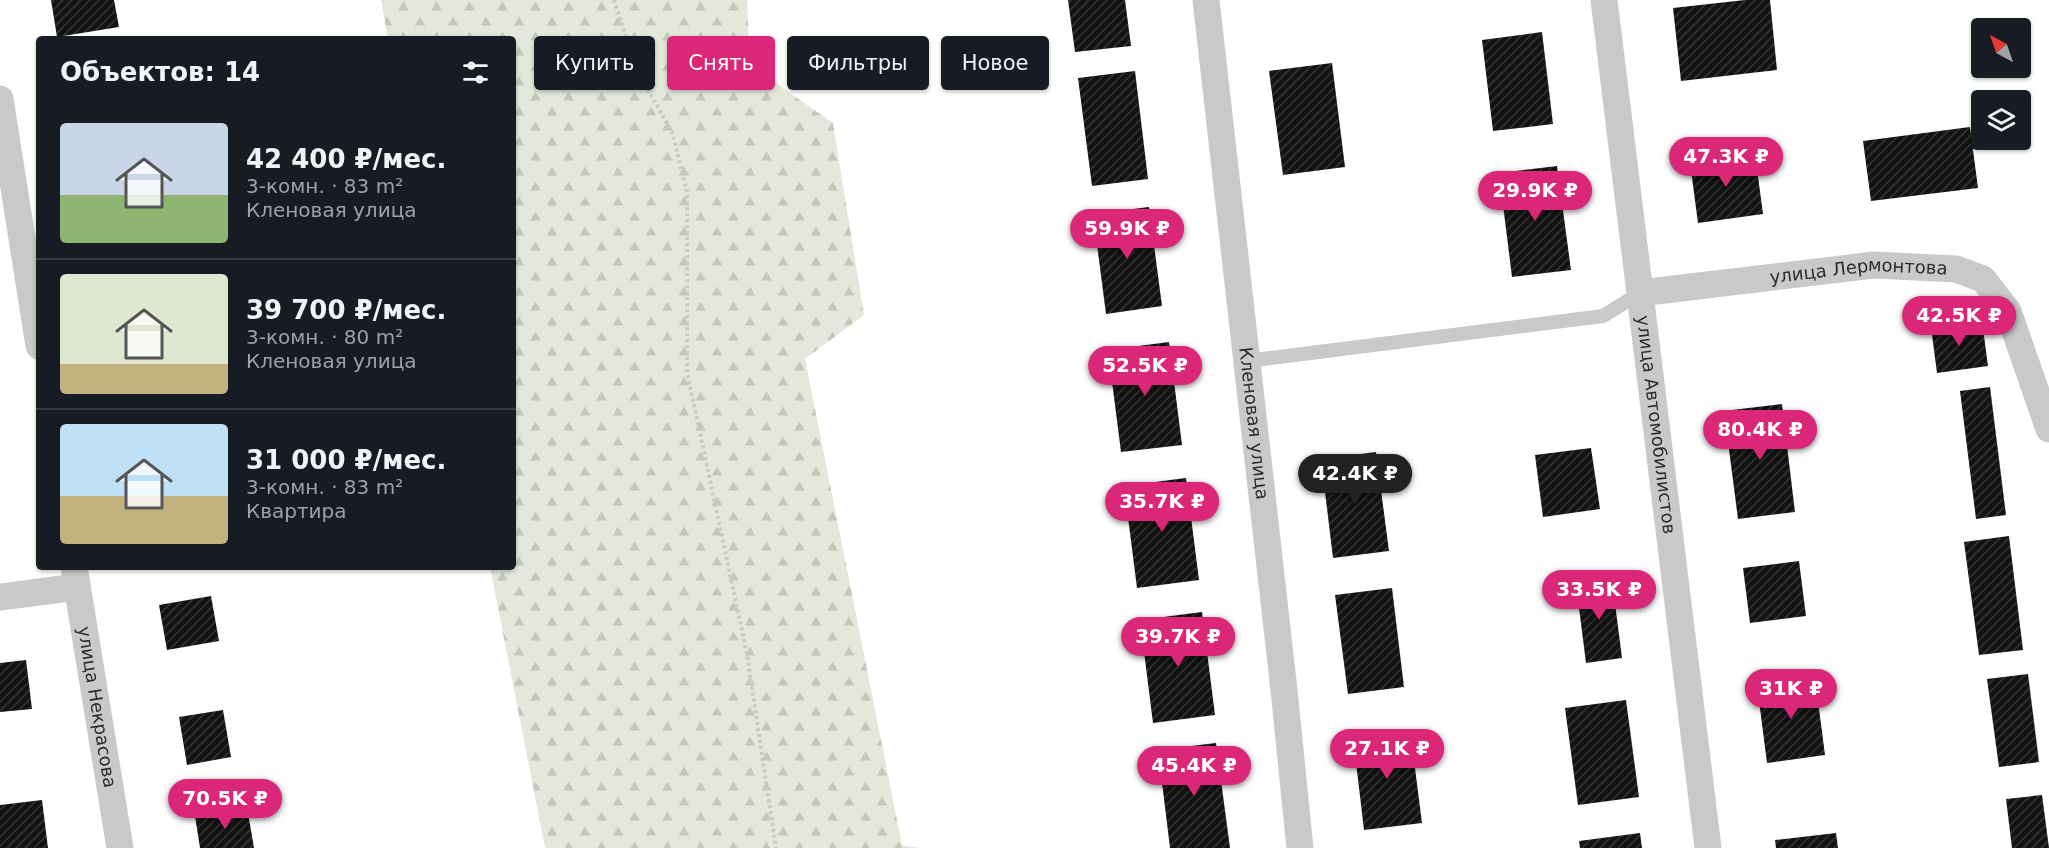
<!DOCTYPE html>
<html lang="ru">
<meta charset="utf-8">
<style>
:root{--surface:#171b24;--page:#242831;--text:#f1f3f6;--muted:#9ea1a6;--line:#363941;--accent:#db2777}
body{margin:0;font-family:"DejaVu Sans",sans-serif;background:var(--page);color:var(--text);height:100vh;display:flex;flex-direction:column;font-size:22px;white-space:nowrap}
*{box-sizing:border-box;margin:0}
p{font-size:20px;color:var(--muted)}
.icon{flex:none;width:33px;height:33px;fill:none;stroke:currentColor;stroke-width:2;stroke-linecap:round;stroke-linejoin:round}
.map{position:relative;flex:1;overflow:hidden}
.drawer{position:absolute;left:36px;top:36px;width:480px;height:534px;display:flex;flex-direction:column;background:var(--surface);border-radius:6px;box-shadow:0 2px 4px #0004}
.drawer>*{flex:none}
.banner{position:absolute;left:534px;top:36px;width:570px;height:54px;display:flex;gap:12px}
.needle{width:39px;rotate:320deg}
.fabs{position:absolute;left:1971px;top:18px;display:grid;gap:12px}
.fabs a{display:grid;place-items:center;width:60px;height:60px;border-radius:6px;background:var(--surface);box-shadow:0 2px 4px #0004;font-size:30px}
.price{position:absolute;translate:-50% -51px;padding:0 14px;border-radius:21px;background:var(--accent);color:#fff;font-size:20px;line-height:39px;filter:drop-shadow(0 2px 3px #0008)}
.price::after{content:'';position:absolute;left:50%;top:36px;width:18px;height:14px;margin-left:-9px;background:inherit;clip-path:polygon(0 0,100% 0,50% 100%)}
.price.active{background:#222;color:#fff}
ul{padding:0;list-style:none}
li{display:flex;align-items:center;gap:18px;height:150px;padding:0 24px}
li+li{border-top:2px solid var(--line)}
li span{display:grid;place-items:center;flex:none;width:168px;height:120px;border-radius:6px;color:#555}
li>.icon{margin-inline-start:auto}
span .icon{width:72px;height:72px;fill:#fffc;stroke-width:1}
li b{font-size:26px}
h2{display:flex;justify-content:space-between;align-items:center;height:72px;padding:0 24px;font-size:26px}
.tag{padding:0 21px;border-radius:6px;background:var(--surface);box-shadow:0 2px 4px #0004;font-size:21px;line-height:54px}
.tag.active{background:var(--accent);color:#fff}
.map>svg:first-child{display:block}
</style>
<div class="map">
<svg width="2049" height="848" viewBox="0 0 2049 848">
<defs>
<pattern id="forest-firs" width="22" height="20" patternUnits="userSpaceOnUse" patternTransform="scale(1.5)"><rect width="22" height="20" fill="#e3e8db"/><path d="M5 1l3.5 6h-7zM16 11l3.5 6h-7z" fill="#c3c7bc"/></pattern>
<pattern id="building-hatch" width="6" height="6" patternUnits="userSpaceOnUse" patternTransform="scale(1.5)"><rect width="6" height="6" fill="#131313"/><path d="M-1 1l2-2M0 6l6-6M5 7l2-2" fill="none" stroke="#363636"/></pattern>
</defs>
<rect width="100%" height="100%" fill="#fff"/>
<path fill="url(#forest-firs)" d="M381 0H747L750 65 833 123 864 315 805 359 902 845 920 848H545L490 567H513V39H388Z"/>
<path fill="url(#building-hatch)" d="M51 0H114L119 27 57 37Z
M1068 0H1125L1131 46 1075 52Z
M1745 0H1770L1777 70 1681 81 1673 8Z
M1542 32 1553 124 1493 131 1482 40Z
M1332 63 1345 167 1283 175 1269 71Z
M1135 71 1148 179 1092 186 1078 78Z
M1970 127 1978 188 1871 201 1863 141Z
M1755 154 1763 214 1698 223 1690 163Z
M1557 166 1571 270 1512 277 1499 173Z
M1149 207 1162 306 1106 314 1093 214Z
M1982 321 1988 366 1937 373 1931 327Z
M1169 342 1182 445 1121 452 1108 350Z
M1990 387 2006 515 1976 519 1960 391Z
M1782 404 1795 512 1738 519 1724 411Z
M1591 448 1600 509 1543 517 1535 455Z
M1376 452 1389 551 1333 558 1321 459Z
M1186 478 1199 580 1137 588 1124 486Z
M2009 536 2023 650 1979 655 1964 542Z
M1799 561 1806 616 1750 623 1743 568Z
M1612 580 1622 658 1586 663 1576 584Z
M1392 588 1404 687 1348 694 1335 595Z
M211 596 219 641 167 650 159 605Z
M1202 612 1215 715 1153 723 1140 620Z
M26 660 32 709 0 712V663Z
M2028 674 2039 762 1999 767 1987 679Z
M1815 678 1825 755 1767 763 1757 685Z
M1626 700 1639 797 1578 805 1565 708Z
M223 710 231 757 187 765 179 717Z
M1410 729 1422 823 1364 830 1353 737Z
M1216 743 1230 848H1170L1158 750Z
M2042 795 2049 848H2012L2006 799Z
M42 800 48 848H0V805Z
M247 807 254 848H200L195 816Z
M1640 833 1642 848H1580L1579 841Z
M1836 833 1838 848H1776L1775 840Z"/>
<g fill="none" stroke-linecap="round" stroke-linejoin="round">
<path stroke="#c9c9c9" stroke-width="4" stroke-dasharray="3 3" stroke-linecap="butt" d="M614 0 636 69 672 132 687 192V372L747 654 776 848"/>
<path stroke="#c9c9c9" stroke-width="14" d="M1247 361 1603 316 1640 293"/>
<g stroke="#c9c9c9" stroke-width="27">
<path id="s1" d="M1206 0 1284 690 1300 848"/>
<path id="s2" d="M1604 0 1708 848"/>
<path d="M0 99 39 346"/>
<path id="s3" d="M1640 293 1874 265 1956 269 1983 279 2008 311 2049 429"/>
<path id="s4" d="M74 567 120 848"/>
<path d="M0 597 77 587"/>
</g>
</g>
<g text-anchor="middle" stroke-width="6" stroke-linejoin="round" paint-order="stroke">
<g font-size="18" fill="#2c2c2c" stroke="#fff">
<text dy="6" stroke="none"><textPath href="#s3" startOffset="220">улица Лермонтова</textPath></text>
<text dy="6" stroke="none"><textPath href="#s1" startOffset="426">Кленовая улица</textPath></text>
<text dy="6" stroke="none"><textPath href="#s2" startOffset="428">улица Автомобилистов</textPath></text>
<text dy="6" stroke="none"><textPath href="#s4" startOffset="142">улица Некрасова</textPath></text>
</g>
</g>
</svg>
<div class="fabs">
<a><svg class="needle" viewBox="-14 -14 28 28"><path d="M0-13l5 13h-10z" fill="#e53935"/><path d="M0 13l5-13h-10z" fill="#9ea1a6"/></svg></a>
<a><svg class="icon" aria-label="layers" viewBox="0 0 24 24"><path d="M12 4l9 5-9 5-9-5zM3 14l9 5 9-5"/></svg></a>
</div>
<b class="price" style="left:1726px;top:188px">47.3K ₽</b>
<b class="price" style="left:1535px;top:222px">29.9K ₽</b>
<b class="price" style="left:1127px;top:260px">59.9K ₽</b>
<b class="price" style="left:1959px;top:347px">42.5K ₽</b>
<b class="price" style="left:1145px;top:397px">52.5K ₽</b>
<b class="price" style="left:1760px;top:461px">80.4K ₽</b>
<b class="price active" style="left:1355px;top:505px">42.4K ₽</b>
<b class="price" style="left:1162px;top:533px">35.7K ₽</b>
<b class="price" style="left:1599px;top:621px">33.5K ₽</b>
<b class="price" style="left:1178px;top:668px">39.7K ₽</b>
<b class="price" style="left:1791px;top:720px">31K ₽</b>
<b class="price" style="left:1387px;top:780px">27.1K ₽</b>
<b class="price" style="left:1194px;top:797px">45.4K ₽</b>
<b class="price" style="left:225px;top:830px">70.5K ₽</b>
<div class="banner">
<a class="tag">Купить</a>
<a class="tag active">Снять</a>
<a class="tag">Фильтры</a>
<a class="tag">Новое</a>
</div>
<section class="drawer">
<h2>Объектов: 14<svg class="icon" aria-label="filters" viewBox="0 0 24 24"><path d="M4 7h16M4 17h16"/><circle cx="9" cy="7" r="2"/><circle cx="15" cy="17" r="2"/></svg></h2>
<ul>
<li><span style="background:linear-gradient(#c9d6e8 60%,#8fb573 0)"><svg class="icon" aria-label="home" viewBox="0 0 24 24"><path d="M3 11l9-7 9 7M6 9v11h12V9"/></svg></span><div><b>42 400 ₽/мес.</b><p>3-комн. · 83 m²</p><p>Кленовая улица</p></div></li>
<li><span style="background:linear-gradient(#dfe7d0 75%,#c2b280 0)"><svg class="icon" aria-label="home" viewBox="0 0 24 24"><path d="M3 11l9-7 9 7M6 9v11h12V9"/></svg></span><div><b>39 700 ₽/мес.</b><p>3-комн. · 80 m²</p><p>Кленовая улица</p></div></li>
<li><span style="background:linear-gradient(#bfe0f5 60%,#c2b280 0)"><svg class="icon" aria-label="home" viewBox="0 0 24 24"><path d="M3 11l9-7 9 7M6 9v11h12V9"/></svg></span><div><b>31 000 ₽/мес.</b><p>3-комн. · 83 m²</p><p>Квартира</p></div></li>
</ul>
</section>
</div>
